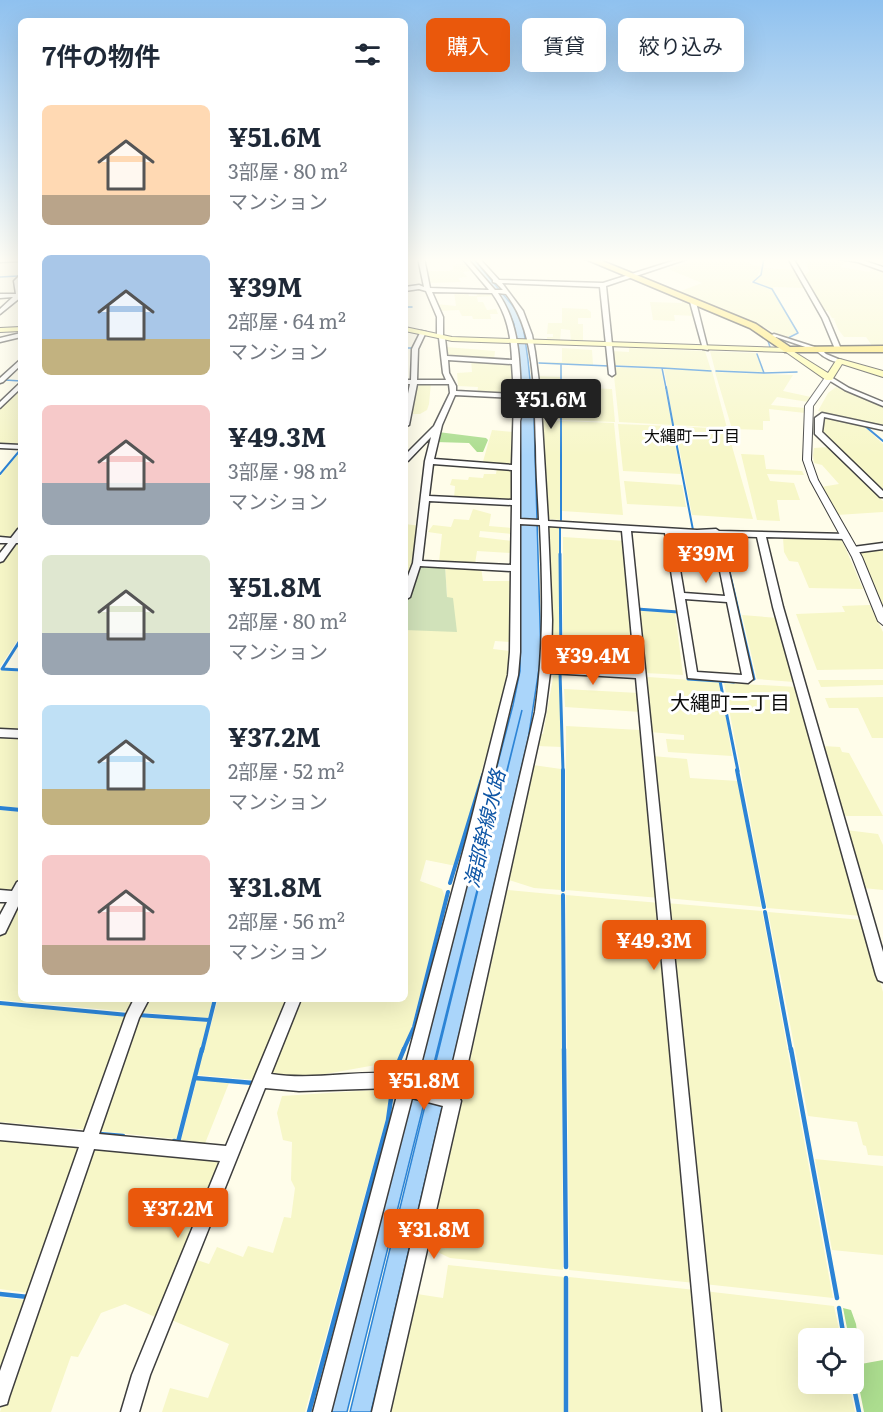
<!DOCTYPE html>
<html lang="ja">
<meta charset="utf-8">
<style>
:root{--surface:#fff;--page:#f6f6f7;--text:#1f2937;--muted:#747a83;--accent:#ea580c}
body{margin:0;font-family:Literata,"Noto Sans JP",serif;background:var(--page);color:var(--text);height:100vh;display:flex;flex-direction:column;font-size:22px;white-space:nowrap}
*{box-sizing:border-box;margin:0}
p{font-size:20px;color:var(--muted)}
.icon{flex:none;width:33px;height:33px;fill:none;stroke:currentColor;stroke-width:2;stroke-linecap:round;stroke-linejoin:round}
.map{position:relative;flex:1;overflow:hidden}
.sheet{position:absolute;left:18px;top:18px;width:390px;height:984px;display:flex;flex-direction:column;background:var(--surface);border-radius:9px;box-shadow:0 6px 24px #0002}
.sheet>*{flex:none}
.guide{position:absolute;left:426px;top:18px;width:366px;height:54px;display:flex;gap:12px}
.buttons{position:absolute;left:798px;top:1328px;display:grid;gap:12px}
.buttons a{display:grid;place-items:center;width:66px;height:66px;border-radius:9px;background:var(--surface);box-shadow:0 6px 24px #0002;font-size:30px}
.price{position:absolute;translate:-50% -51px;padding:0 14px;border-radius:6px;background:var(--accent);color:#fff;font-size:20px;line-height:39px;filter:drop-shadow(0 2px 3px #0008)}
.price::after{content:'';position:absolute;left:50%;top:36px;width:18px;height:14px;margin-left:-9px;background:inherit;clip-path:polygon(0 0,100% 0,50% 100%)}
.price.active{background:#222;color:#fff}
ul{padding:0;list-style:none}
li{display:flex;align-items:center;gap:18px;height:150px;padding:0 24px}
li span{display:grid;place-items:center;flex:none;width:168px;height:120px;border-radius:9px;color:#555}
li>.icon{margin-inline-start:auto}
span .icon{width:72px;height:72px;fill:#fffc;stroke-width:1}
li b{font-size:26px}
h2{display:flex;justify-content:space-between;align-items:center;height:72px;padding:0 24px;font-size:26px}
.pill{padding:0 21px;border-radius:9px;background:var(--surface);box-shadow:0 6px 24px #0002;font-size:21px;line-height:54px}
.pill.active{background:var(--accent);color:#fff}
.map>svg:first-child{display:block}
</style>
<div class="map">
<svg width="883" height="1412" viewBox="0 0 883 1412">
<rect width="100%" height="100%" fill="#fffdea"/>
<path fill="#f7f7c8" d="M690 258H750L744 261 761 267 757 278 750 282 772 290 797 333 787 337 678 292 702 283 668 269 694 261Z
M805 258 846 260 841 267 869 272 874 267 883 270V347H873L866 337H844L838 329 834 319H836L832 318 828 311H825L809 283 805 275 809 271Z
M466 263 473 271 463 272 467 277 458 278 461 282 427 283 426 271H450L454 269 452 265Z
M764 268 795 270 805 288 773 287 774 289 755 282Z
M454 292 468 293 469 296H477L476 293H490L494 296 477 297 478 302H483L487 310 496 309 498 314H490L491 319H473L472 316H462L459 310 439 311 436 304 456 306Z
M681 298 692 303 695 316 674 315 675 321 653 320 650 302 682 303Z
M562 308 587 309 591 312V318H578V324H583V342H571L570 330 561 329 560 341H547V337H553V334H547L548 323H562Z
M446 347 495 351 494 360 447 357Z
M562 348 592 350 593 365 539 363 562 362Z
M629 348 705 351 711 370 613 365 612 351 629 352Z
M710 351 756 353 763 372 715 370Z
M471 360 511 363 514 394H477L478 387 458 386 457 373 472 372Z
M613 367 661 369 672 425 619 422Z
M664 369 712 371 727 428 674 425Z
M715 372 793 375 783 391 811 397 808 402 777 397 771 405 805 408V413L769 409 770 421H763V430L732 429Z
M536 376 560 377V419H541Z
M416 383H431L429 404 427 410 420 414H409Z
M21 385V445L0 444V408Z
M562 387 612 389 615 422 562 420Z
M836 387 883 406V425L818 411 828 393Z
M822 417 863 425 883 444V492L821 432Z
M541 420 560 421V520L546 519Z
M562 421 614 423 623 515 562 511Z
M618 424 671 426 681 474 623 471Z
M675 426 727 429 753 519 692 515Z
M492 430 513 432 514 466 482 465Z
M829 447 883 501V512L837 515 821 487 839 484 822 465 814 463 813 455 814 448Z
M21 451V528L14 537H0V476Z
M741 454 764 455 766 469 802 471 804 475 767 474 770 481 794 483 800 500H777L780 521 757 520Z
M497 467 514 470 513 501 454 498 455 486 450 485 452 479 468 480 469 477 483 478 484 474H496Z
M624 481 682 485 686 507 627 504Z
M473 509 491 514 489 526 512 528V534L480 531 479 537 512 541V553L477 551 475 564 439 562 442 534 428 532 433 525 451 527 454 519 469 520Z
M405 524 421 526 411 578 405 577Z
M548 524 559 525V668H553Z
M563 537 626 541 636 650H627L625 655 563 652Z
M783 538 842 540 863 589 809 588 798 562 789 561 784 552Z
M21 543V635L0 667V562L13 544Z
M883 549V607L860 553Z
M445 565 481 567 483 581H513L511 642 495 641 493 649 511 651 509 673 487 759H485L456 866 426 860 420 881 442 889 445 897 412 1026 398 1061 292 1080 272 1077 269 1071 297 999H405V630H421L447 597Z
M870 605 883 632V669L817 670 796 614 845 612 842 606Z
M640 610 675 612 683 675 645 673Z
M742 615 778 618 794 682 757 679Z
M0 670 21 672V730L0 729Z
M554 672H559L562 747 537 746 539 735 543 734Z
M648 677 720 682 732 756 668 752 666 739 684 740V735L650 732 644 679Z
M818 680H883V685L821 687Z
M724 683 797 687 862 916 767 908Z
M564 689 639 693 641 712 565 707Z
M883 697V738H872L858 708H829L825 698Z
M566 726 640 730 644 733 660 898 566 890Z
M0 735 21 737V808L0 806Z
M823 746 840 747 842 752 849 753 883 816H842Z
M652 756 687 759 690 778 738 781 761 907 666 898Z
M533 765 561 769V890L534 888 509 880Z
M0 810 21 812V879L11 894 0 893Z
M846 830 878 834 883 845V890L863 888Z
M507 890 561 895 563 1270 450 1258 429 1248Z
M21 891V999H138L131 1012 0 1000V935Z
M566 895 660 903 695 1283 569 1270Z
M666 903 762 911 833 1298 704 1284Z
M768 912 863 920 883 992V1156L868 1155 866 1146 863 1145 857 1122 808 1116Z
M144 999H213L208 1018 137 1012Z
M218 999H291L257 1080 197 1075Z
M0 1005 128 1016 90 1130 0 1122Z
M135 1017 208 1022 176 1139 98 1131Z
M197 1079 229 1083 204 1146 180 1143Z
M390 1089 386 1119 305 1412H162L170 1388 208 1398 229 1344 169 1319 194 1259 209 1264 217 1247 243 1257 248 1246 273 1253 284 1217 291 1218 295 1188 291 1180 292 1142 283 1140 277 1113 282 1096Z
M0 1136 81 1144 28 1293 0 1289Z
M95 1146 220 1158 223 1164 160 1319 125 1304 101 1313 78 1357 71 1356 51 1412H0L89 1150Z
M815 1159 883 1166V1255L832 1250Z
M448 1265 564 1277V1412H391L417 1294 443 1298Z
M569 1277 696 1290 708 1412H569Z
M704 1291 834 1306 841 1338H808V1383H849L855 1412H716Z
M0 1297 25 1300 0 1372Z"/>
<path fill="#acdd8f" d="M438 432 486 438 488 440 483 452H477L469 443 436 442Z
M843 1308 851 1310 856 1324 861 1364 883 1360V1412H864L854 1362V1338H849Z"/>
<path fill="#d1e2ba" d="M420 565H445L447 597 453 598 457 632 405 630V600Z"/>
<path fill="#aad5fa" stroke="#2c84d6" stroke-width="1.5" d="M465 258H473L517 311 523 325 528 360 534 418 541 656 528 740 371 1412H350L522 710 347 1412H329L513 705 520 671V417L516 341 514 324 507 309Z"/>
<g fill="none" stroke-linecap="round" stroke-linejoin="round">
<path stroke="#2c84d6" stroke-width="1.5" d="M764 258 761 275 753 282 772 289 798 333 788 338
M0 277 18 276
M405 307H412
M768 341 770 347
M405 348H413
M539 363 609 366
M561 364V388
M613 366 662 368
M716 371 764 373 757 354
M764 373 797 372
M5 380 21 381
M666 388 662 368 711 371"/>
<path stroke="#2c84d6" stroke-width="2" d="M561 387V420
M666 387 673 425
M848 419 883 426
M561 421V520
M673 426 693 530H689
M865 426 883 441
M0 474 21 449
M560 525V555
M721 536 725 555"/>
<path stroke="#2c84d6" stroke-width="3" d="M560 554 561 667
M725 554 754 679
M637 609 678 612
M2 669 21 639
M2 669 21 670
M560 672 563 771
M688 679 734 682
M720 681 738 771"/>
<path stroke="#2c84d6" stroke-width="4" d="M563 770V890
M737 770 764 907
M0 808 21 810
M450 883 483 775
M563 895 564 1051
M765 912 791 1051
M0 1003 128 1015
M138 1015 209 1020
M202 1051 215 999
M403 1051 414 1027 448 892"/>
<path stroke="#2c84d6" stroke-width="4.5" d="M564 1049 566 1267
M791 1049 837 1298
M399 1061 404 1049
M195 1078 253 1083
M99 1134 123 1136
M174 1141 178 1142 202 1049
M566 1278V1412
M0 1294 28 1297
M839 1308 844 1338
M853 1383 859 1412
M309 1412 388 1120 392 1091"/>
<g stroke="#3e3e3e" stroke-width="3">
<path id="minor" d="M0 258H21V261L0 262Z
M418 258H424L430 288 489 290 462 258H467L495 290H503L496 283 493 282V280L474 258H479L499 280 603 283 682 258H690L606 286 615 374 612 376 609 374 600 287 502 283 523 311 532 335 535 352 540 390 548 521 697 530 716 529 719 531 848 534 849 536 845 539 766 537 783 607 883 952V982L878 980 876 975 773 607 757 537 721 536 753 679 748 683 688 678 665 533 631 531 721 1412H703L636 678 550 673 545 712 460 1099 461 1101 390 1412H372L443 1106 412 1098 331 1412H313L399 1088H392L299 1091 265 1088 150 1375 139 1412H121L132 1375 220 1161 94 1149 9 1397 7 1404 0 1406V1371L79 1147 0 1140V1124L84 1132 126 1015 134 999H149L139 1018 99 1134 226 1146 287 999H301L271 1074C315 1081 359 1069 403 1074L467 837 508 675 510 652 511 571 420 566 410 597 405 600V584L413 563 425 461 431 437 408 461H405V455L434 426 450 393 449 384H417L409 425 405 427V408L410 384H405V380H411L412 349 421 331 426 332 418 349 417 380H446L443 373 439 338 437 336V317L426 291 419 289 405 291V287L419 285 424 287ZM432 292 492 293C507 314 511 335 512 360L447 356 445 338 443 336V317ZM498 293 506 294C537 333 534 398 536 446 536 471 538 495 539 520L520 519V421L522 413C519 371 523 329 498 293ZM448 360 512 364 514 394 456 391V386L449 373ZM455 395 514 398 512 465 434 459 442 425ZM433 464 512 470V500L429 496ZM429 501 512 505 511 565 422 561ZM520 524 540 525C543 588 544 650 535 712L446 1092 417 1084V1080L479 837 518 675 520 652ZM548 526 622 531 635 671 551 666 552 620ZM674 534 713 536 725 596 684 593ZM685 599 727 602 742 675 697 672Z
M788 258H793L828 318 841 349 840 350 835 349 822 318Z
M833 258 859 259 883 267V271L858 262Z
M21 274V297L0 314V309L13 297 0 298V294H16L14 281Z
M693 300 696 302 708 350 703 349 690 302Z
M21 333V337L0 342V338Z
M774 334 821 349 826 354 843 361C836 365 823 357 817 351L776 337 769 339 766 337Z
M21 359V365L3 382 0 383V378Z
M827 377H831L849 388 883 402V406L845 390 827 379Z
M21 382V388L0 408V402Z
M822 413 883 426V430L824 417 822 432 883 491V497H880L815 434V418Z
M0 444 21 445V449L0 448Z
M21 528 20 539 21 543H16L3 561 0 562V553L8 543H0V537L11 538 18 529Z
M883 543V549L853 553 849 550 853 547Z
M0 729 21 730V738L0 737Z
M21 880V900L5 933 0 935V915L7 902H0V890L12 891 17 882Z"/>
</g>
<g stroke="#3e3e3e" stroke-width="2">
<path id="tertiary" d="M826 376 833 378 813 406 811 460 818 480 862 557 883 608V625L878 621 852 557 810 480 803 460 805 406Z"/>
</g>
<g stroke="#2d2d2d" stroke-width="2">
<path id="secondary" d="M21 327V331L0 332V328Z
M405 327 452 337 788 348 828 373 837 359H840L883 371V377L842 364 832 380H826L786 352 452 341 405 331Z"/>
</g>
<g stroke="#1c1c1c" stroke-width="3">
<path id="primary" d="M583 258H595L756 324 790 347 883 346V352H785L750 328Z"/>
</g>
<use href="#minor" fill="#fff" fill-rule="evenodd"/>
<use href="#tertiary" fill="#fff" fill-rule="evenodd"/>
<use href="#secondary" fill="#fffda5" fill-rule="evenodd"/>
<use href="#primary" fill="#ffe55a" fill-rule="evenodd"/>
</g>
<linearGradient id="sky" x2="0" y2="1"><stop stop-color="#8fc1ef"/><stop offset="0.57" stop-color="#fffef6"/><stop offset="1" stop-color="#fffef6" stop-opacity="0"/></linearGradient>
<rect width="883" height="456" fill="url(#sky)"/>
<g text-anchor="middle" stroke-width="6" stroke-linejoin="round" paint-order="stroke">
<g font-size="16" fill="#0b0b0b" stroke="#fff">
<text x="692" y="442">大縄町一丁目</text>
</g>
<g font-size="20" fill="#0b0b0b" stroke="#fff">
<text x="730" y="710">大縄町二丁目</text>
</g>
<g font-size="20" font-style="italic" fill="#0d55a5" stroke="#fff">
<text transform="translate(485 829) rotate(-77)" y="7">海部幹線水路</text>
</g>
</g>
</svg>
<div class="buttons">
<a><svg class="icon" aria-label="locate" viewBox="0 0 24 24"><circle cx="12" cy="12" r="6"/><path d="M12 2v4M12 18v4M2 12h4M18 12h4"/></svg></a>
</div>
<b class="price active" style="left:551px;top:430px">¥51.6M</b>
<b class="price" style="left:706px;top:584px">¥39M</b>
<b class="price" style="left:593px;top:686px">¥39.4M</b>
<b class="price" style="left:654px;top:971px">¥49.3M</b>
<b class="price" style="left:424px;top:1111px">¥51.8M</b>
<b class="price" style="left:178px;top:1239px">¥37.2M</b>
<b class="price" style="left:434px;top:1260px">¥31.8M</b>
<div class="guide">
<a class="pill active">購入</a>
<a class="pill">賃貸</a>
<a class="pill">絞り込み</a>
</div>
<section class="sheet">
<h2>7件の物件<svg class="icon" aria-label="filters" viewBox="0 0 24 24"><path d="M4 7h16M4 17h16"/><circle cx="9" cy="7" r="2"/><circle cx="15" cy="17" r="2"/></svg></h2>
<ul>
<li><span style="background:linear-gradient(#ffd9b3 75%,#b9a48a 0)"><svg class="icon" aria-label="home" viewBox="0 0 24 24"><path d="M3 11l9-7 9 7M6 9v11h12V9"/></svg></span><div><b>¥51.6M</b><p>3部屋 · 80 m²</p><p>マンション</p></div></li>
<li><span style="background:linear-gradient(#a9c7e8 70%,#c2b280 0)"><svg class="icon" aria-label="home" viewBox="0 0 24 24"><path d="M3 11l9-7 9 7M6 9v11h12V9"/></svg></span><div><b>¥39M</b><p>2部屋 · 64 m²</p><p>マンション</p></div></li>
<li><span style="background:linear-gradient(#f6c9c9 65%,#9aa5b1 0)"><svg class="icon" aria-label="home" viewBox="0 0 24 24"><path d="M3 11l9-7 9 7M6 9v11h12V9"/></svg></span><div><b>¥49.3M</b><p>3部屋 · 98 m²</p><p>マンション</p></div></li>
<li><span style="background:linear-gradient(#dfe7d0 65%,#9aa5b1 0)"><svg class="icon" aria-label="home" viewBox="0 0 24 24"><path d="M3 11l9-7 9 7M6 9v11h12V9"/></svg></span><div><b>¥51.8M</b><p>2部屋 · 80 m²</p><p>マンション</p></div></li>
<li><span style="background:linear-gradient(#bfe0f5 70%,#c2b280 0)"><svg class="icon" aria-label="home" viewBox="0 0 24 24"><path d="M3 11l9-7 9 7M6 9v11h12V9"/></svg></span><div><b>¥37.2M</b><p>2部屋 · 52 m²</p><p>マンション</p></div></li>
<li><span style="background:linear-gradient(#f6c9c9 75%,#b9a48a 0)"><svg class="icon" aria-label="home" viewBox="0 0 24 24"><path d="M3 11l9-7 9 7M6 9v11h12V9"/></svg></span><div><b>¥31.8M</b><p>2部屋 · 56 m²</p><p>マンション</p></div></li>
</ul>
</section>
</div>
